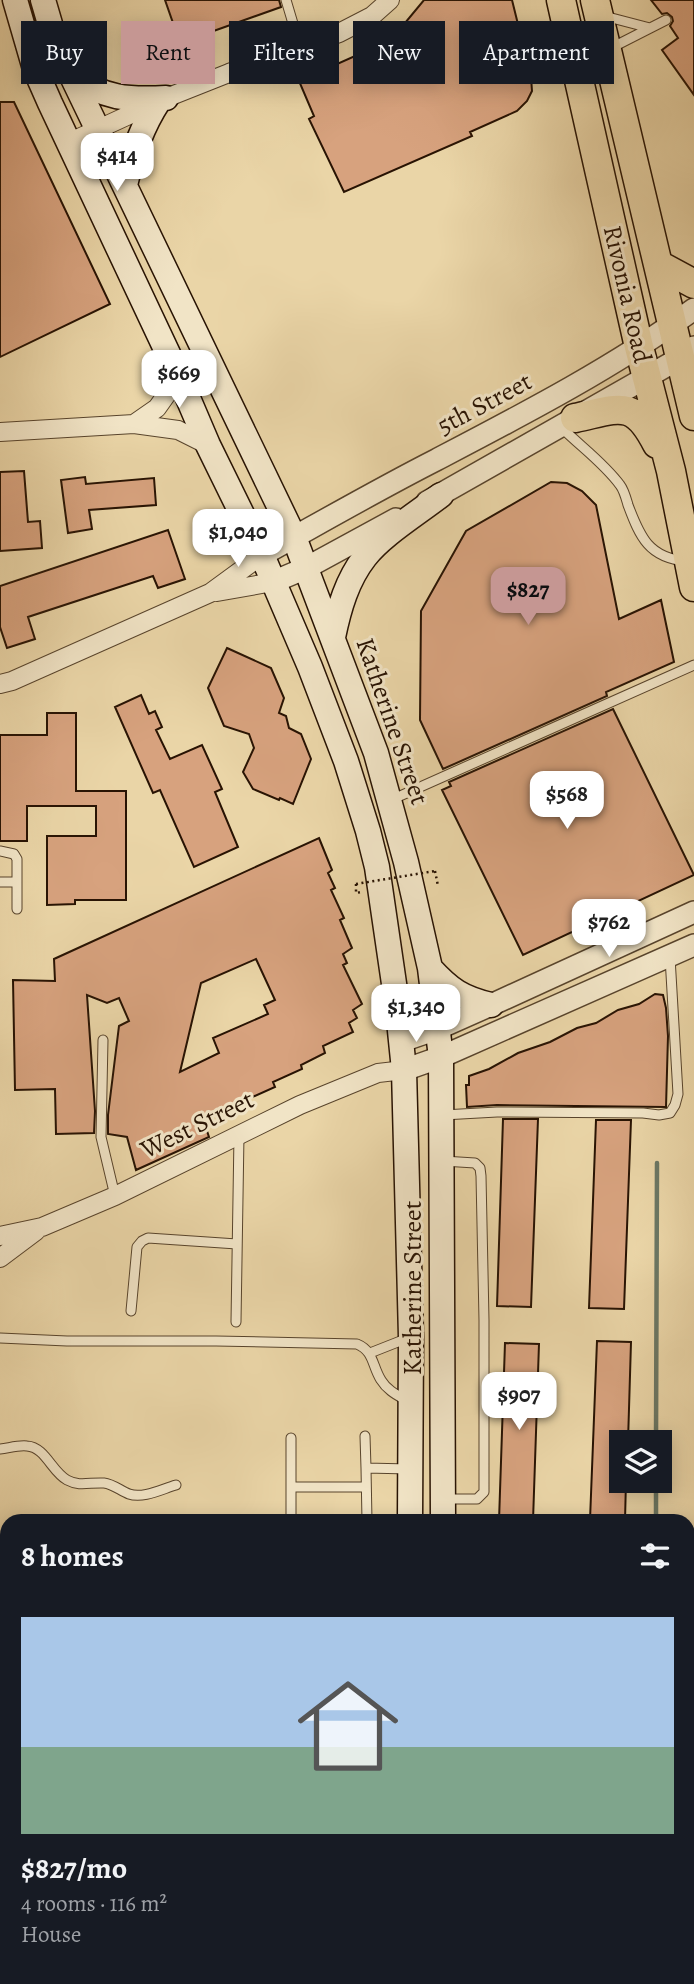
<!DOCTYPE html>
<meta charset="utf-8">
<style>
:root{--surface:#171b24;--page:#242831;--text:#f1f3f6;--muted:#9ea1a6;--accent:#c59692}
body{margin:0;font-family:Alegreya,serif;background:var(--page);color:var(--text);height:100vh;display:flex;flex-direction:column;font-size:26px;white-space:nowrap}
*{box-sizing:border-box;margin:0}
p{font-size:23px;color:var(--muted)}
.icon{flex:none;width:38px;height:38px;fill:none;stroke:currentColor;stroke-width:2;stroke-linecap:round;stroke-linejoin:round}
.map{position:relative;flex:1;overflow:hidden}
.drawer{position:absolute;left:0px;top:1514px;width:695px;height:471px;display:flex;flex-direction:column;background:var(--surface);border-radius:21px 21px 0 0;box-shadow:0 4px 18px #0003}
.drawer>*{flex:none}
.top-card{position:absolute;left:21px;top:21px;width:653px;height:63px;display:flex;gap:14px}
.controls{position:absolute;left:609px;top:1430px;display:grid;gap:14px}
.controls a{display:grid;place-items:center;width:63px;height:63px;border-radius:0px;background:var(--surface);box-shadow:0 4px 18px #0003;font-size:35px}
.price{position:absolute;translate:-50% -60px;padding:0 16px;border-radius:14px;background:#fff;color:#222;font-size:23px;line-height:46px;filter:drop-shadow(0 2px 4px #0008)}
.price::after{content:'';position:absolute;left:50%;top:42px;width:21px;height:16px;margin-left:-10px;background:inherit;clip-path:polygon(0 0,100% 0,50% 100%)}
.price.selected{background:var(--accent);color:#111}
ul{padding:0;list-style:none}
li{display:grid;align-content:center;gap:14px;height:371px;padding:0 21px}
li span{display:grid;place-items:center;height:217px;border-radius:0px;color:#555}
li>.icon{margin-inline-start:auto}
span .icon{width:126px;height:126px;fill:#fffc;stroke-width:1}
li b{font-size:30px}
h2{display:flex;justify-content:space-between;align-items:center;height:84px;padding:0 21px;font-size:30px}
.chip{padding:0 24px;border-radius:0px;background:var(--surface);box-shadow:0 4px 18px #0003;font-size:24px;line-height:63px}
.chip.selected{background:var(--accent);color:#111}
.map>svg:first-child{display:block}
</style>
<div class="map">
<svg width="694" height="1984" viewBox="0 0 694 1984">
<rect width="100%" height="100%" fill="#ead5a7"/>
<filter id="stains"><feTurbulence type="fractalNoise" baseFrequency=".00286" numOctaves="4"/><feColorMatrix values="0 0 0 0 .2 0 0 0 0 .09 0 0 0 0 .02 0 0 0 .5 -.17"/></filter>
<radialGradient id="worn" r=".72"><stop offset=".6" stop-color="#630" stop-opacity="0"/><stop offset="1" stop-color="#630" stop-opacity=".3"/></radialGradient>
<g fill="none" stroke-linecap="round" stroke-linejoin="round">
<path stroke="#6b7764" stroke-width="4.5" d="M656 1442 657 1163
M656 1521V1480
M688 1845 694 1857"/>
</g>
<path fill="#d7a27e" stroke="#281303" stroke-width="2" fill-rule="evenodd" d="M165 0H279L281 7 180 43Z
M424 0H512L531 77 532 91 527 101 517 111 470 132 472 136 344 192 309 119 314 116 299 81 391 40Z
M651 0H694V95L662 50 678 38 670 26 673 21 672 17 667 13 662 14Z
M0 102H14L110 304 0 357Z
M24 471 28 522 40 521 42 548 0 551V472Z
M85 477 86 484 154 478 156 505 89 510 92 529 68 533 61 480Z
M551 482 567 483 582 491 596 505 619 619 661 600 674 662 606 692 607 696 443 769 420 720 421 611 466 531Z
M168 530 185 579 158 588 153 576 28 617 35 639 7 648 0 627V586Z
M227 648 271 668 284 698 279 713 286 716 289 728 301 734 311 759 293 804 280 798 279 800 253 789 243 772 254 748 249 734 224 726 208 688Z
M141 695 149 714 155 711 162 727 156 730 170 759 202 745 222 789 215 792 238 847 194 867 160 790 153 793 115 707Z
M613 709 694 875 523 955 442 790 451 786 449 782Z
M47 713H76V791H126V900H75V904L47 905V836H96V806H27V841H0V735H47Z
M319 838 332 870 328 873 335 888 331 890 344 918 340 920 352 948 343 954 347 963 343 965 362 1004 353 1010 357 1018 349 1023 353 1032 323 1046 325 1053 301 1065 302 1069 273 1082 275 1087 203 1119 209 1137 136 1170 127 1137 108 1134V1115L119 1026 129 1021 119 998 107 1003 87 995 95 1111 94 1133 56 1134 55 1089 15 1090 13 980 55 981 54 959ZM256 959 275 1000 264 1005 268 1014 213 1038 219 1053 180 1072 201 983Z
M655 994 663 995 666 1008 668 1036 666 1107 497 1105 467 1107 466 1085H469V1076L489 1069 518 1053 550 1042 577 1028 596 1023 618 1010 639 1004Z
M503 1119H538L531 1307 497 1306Z
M596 1120H631L624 1309 589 1308Z
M597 1341 631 1342 628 1442H621V1480H626L625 1521 590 1520Z
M505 1343 539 1344 533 1521H499Z"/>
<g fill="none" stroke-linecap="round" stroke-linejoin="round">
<g stroke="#58442c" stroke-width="11">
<path id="service" d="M286 0 300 47
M604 16 650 28
M611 48 666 20
M561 427C580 446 604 463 620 485 624 490 626 498 628 505 640 537 649 558 686 561
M391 800 694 665
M0 851 14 854 17 859V909
M0 882H17
M103 1040 101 1137 115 1196
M443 1115 497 1112 643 1113 659 1115 670 1113 675 1105 678 1094 670 957
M443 1161 475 1163 480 1168 481 1176 484 1320V1492L477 1499H445
M131 1311 137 1247 142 1241 148 1238 237 1244
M236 1322 239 1135
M0 1338 67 1341H216L357 1344C374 1351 372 1366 381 1380 387 1390 397 1395 407 1401
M370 1353 408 1338
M365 1436 366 1468
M291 1438V1487
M0 1449C9 1448 18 1445 27 1446 45 1447 52 1472 67 1480 80 1487 90 1482 104 1483 113 1484 121 1491 129 1494 143 1499 162 1489 176 1485
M291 1521V1487H366
M367 1521 366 1468 409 1469
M0 1591H7
M0 1842H7
M271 1978 274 1979H354L356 1978"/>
</g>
<g stroke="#58442c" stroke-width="20">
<path id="minor" d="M68 143 166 98 229 73 339 33 372 16 390 0
M134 424 157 408 179 377
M0 432 134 424 178 430 208 445
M217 592 273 582
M0 684 12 681 210 593 262 555
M0 1236 42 1227 115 1196 300 1105 378 1073 404 1070
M0 1258 36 1231
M0 1658H7
M0 1769H7
M688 1769H694"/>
</g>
<g stroke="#58442c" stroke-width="24">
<path id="tertiary" d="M427 502 647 377 680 358 694 347
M262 555C320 523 377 490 436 460 524 414 613 368 694 309
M273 582 306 568 396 519
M402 1041 437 1029 491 1005 694 912
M404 1070 441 1057 694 945"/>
</g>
<g stroke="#281303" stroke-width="27">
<path id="secondary" d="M15 0 35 69 50 103 179 377 208 445 262 555 310 667 346 761 368 831 377 867 398 1011 404 1070 411 1337 410 1521
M43 0 55 41 294 537 376 753 406 862 430 968 441 1057 443 1521
M73 75C103 99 129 100 166 98
M125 185C132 155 141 128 158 102
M333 637C339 608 347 580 365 557 382 535 418 513 441 495
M430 968C450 990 462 998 491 1005
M426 1984V1978"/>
</g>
<g stroke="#281303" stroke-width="31">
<path id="primary" d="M561 0 639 347 671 471 694 587
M595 0 694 416
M659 265 694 284
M575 418C618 409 633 397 657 444"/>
</g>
<path stroke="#281303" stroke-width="2.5" stroke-dasharray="2 3.5" stroke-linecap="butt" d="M435 871 438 886
M356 884V893L361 892"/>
<use href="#service" stroke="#f1e4c6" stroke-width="9"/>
<use href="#minor" stroke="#f1e4c6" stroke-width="18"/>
<use href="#tertiary" stroke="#f1e4c6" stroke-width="21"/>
<use href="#secondary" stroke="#f1e4c6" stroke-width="24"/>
<use href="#primary" stroke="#ead5a7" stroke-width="28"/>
<path stroke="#281303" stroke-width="2.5" stroke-dasharray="2 3.5" stroke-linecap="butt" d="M356 884 435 871"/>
</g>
<g text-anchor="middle" stroke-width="6" stroke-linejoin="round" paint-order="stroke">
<g font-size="26" fill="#281303" stroke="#f1e4c6">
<text transform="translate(628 294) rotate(77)" y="9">Rivonia Road</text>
<text transform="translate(484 403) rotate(-28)" y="9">5th Street</text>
<text transform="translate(393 721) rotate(71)" y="9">Katherine Street</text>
<text transform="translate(197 1124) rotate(-26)" y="9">West Street</text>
<text transform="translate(412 1288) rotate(-90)" y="9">Katherine Street</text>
</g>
</g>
<rect width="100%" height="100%" filter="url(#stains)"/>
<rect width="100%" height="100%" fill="url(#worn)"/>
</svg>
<div class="controls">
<a><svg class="icon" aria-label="layers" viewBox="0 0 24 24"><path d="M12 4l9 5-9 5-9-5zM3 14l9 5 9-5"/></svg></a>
</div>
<b class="price" style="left:117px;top:193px">$414</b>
<b class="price" style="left:179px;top:410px">$669</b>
<b class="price" style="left:238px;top:569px">$1,040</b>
<b class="price selected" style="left:528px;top:627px">$827</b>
<b class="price" style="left:567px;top:831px">$568</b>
<b class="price" style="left:609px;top:959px">$762</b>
<b class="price" style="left:416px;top:1044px">$1,340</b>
<b class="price" style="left:519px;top:1432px">$907</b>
<div class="top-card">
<a class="chip">Buy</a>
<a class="chip selected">Rent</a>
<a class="chip">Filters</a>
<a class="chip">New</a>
<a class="chip">Apartment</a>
</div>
<section class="drawer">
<h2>8 homes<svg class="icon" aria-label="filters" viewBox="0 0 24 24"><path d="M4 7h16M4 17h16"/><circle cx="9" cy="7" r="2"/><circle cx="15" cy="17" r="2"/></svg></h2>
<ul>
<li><span style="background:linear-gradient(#a9c7e8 60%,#7fa58c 0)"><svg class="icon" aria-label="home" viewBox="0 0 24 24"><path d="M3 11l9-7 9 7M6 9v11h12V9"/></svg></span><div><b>$827/mo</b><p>4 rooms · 116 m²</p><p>House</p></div></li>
</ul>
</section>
</div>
